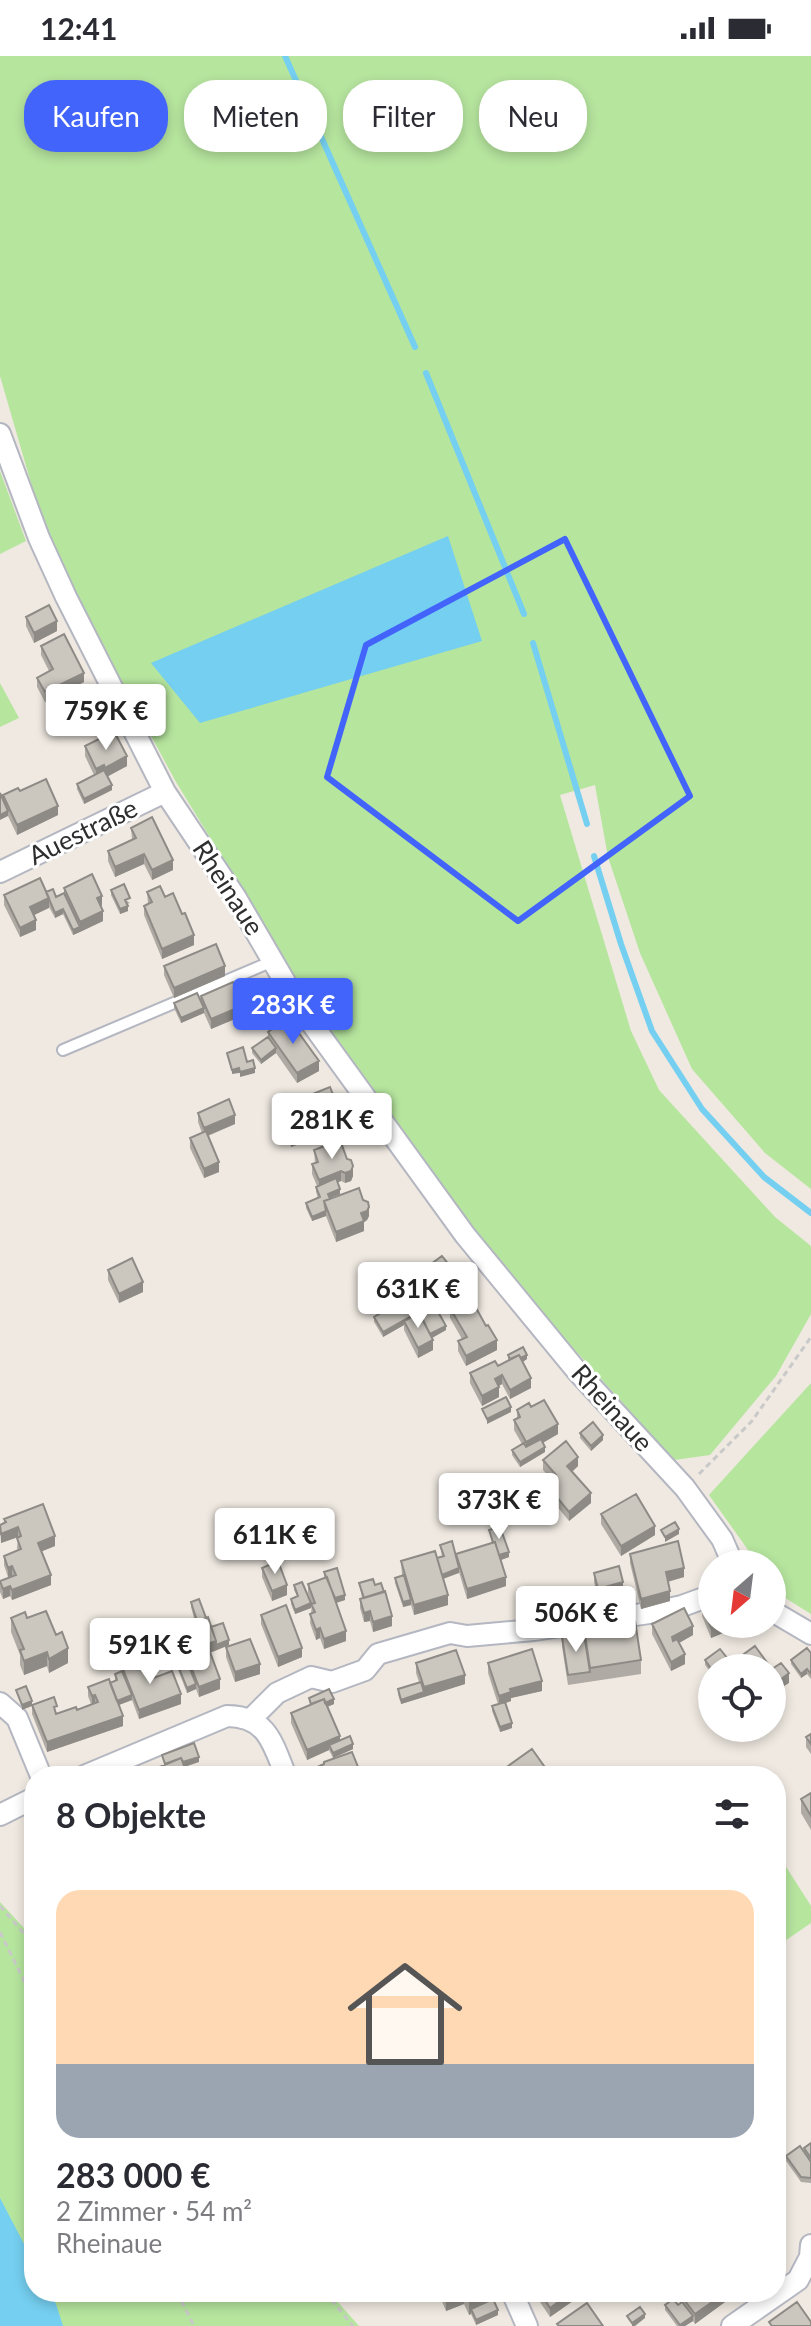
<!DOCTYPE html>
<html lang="de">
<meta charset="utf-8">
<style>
:root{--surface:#fff;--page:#f2f2f3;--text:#2b2b33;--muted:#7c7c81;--accent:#4264fb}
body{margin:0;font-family:Lato,sans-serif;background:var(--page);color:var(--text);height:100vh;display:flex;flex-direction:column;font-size:30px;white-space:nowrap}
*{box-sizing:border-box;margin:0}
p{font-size:26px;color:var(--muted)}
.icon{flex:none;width:44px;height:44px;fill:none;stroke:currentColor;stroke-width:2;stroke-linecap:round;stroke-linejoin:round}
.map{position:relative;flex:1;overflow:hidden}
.details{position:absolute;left:24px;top:1710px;width:762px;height:536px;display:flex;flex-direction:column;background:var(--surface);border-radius:32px;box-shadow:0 4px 12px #0003}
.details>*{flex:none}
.top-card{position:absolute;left:24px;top:24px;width:764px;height:72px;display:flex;gap:16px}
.needle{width:52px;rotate:208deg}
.controls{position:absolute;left:698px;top:1494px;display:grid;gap:16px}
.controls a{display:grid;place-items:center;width:88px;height:88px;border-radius:50%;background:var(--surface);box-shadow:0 4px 12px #0003;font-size:40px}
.price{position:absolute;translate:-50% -68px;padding:0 18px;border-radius:8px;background:#fff;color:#222;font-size:26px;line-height:52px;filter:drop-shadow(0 2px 4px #0008)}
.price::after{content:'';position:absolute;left:50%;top:48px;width:24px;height:18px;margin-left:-12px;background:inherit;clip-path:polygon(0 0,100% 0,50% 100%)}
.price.active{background:var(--accent);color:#fff}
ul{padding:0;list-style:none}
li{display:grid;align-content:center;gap:16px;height:424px;padding:0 32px}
li span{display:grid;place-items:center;height:248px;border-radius:24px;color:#555}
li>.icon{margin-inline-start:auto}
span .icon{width:144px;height:144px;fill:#fffc;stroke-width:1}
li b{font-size:34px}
h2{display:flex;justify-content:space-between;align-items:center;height:96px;padding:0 32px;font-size:34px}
.chip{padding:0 28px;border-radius:32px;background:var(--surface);box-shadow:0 4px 12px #0003;font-size:28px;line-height:72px}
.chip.active{background:var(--accent);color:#fff}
.status{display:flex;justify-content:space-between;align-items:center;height:56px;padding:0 40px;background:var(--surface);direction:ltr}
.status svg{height:22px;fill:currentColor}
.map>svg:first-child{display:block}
</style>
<div class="status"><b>12:41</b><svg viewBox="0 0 49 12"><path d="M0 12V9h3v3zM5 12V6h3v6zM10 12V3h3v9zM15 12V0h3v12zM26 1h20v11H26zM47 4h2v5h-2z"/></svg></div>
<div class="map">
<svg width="811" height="2270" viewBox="0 0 811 2270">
<rect width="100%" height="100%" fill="#efe9e1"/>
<path fill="#b6e59e" d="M0 0H811V1133L765 1097 692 1013 640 897 608 801 595 729 560 739 631 975 659 1034 775 1161 811 1190V1258L776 1320 710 1399 674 1404 510 1222 313 950 176 726 104 593 46 479 0 320Z
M0 415 26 485 0 498Z
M0 627 19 662 0 671Z
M811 1327V1558L774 1535 772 1508H758L709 1439Z
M776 1795 811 1850V1867L776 1891Z
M0 1846 34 1883V2236H329L359 2270H0Z"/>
<path fill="#75cff0" d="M448 480 482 585 200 667 151 607Z
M0 2142 34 2207V2236H50L56 2248 63 2270H0Z"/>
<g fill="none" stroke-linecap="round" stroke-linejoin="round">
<path stroke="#75cff0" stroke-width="6" d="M285 0 415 291
M426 317 524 558
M533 587 587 768
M594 800 621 888 652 975 702 1053 764 1121 811 1157"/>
<g stroke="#b4b7c1" stroke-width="14">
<path id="lane" d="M63 994 273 905"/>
</g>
<g stroke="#b4b7c1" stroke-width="24">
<path id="street" d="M0 378 39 482 66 541 165 736 236 842 299 950 465 1179 576 1314 685 1432 722 1483 733 1508
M0 816 165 736
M772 1555 811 1578
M0 1647 17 1662 41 1720
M251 1663 277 1637 311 1621 332 1626 365 1614 378 1598 450 1577 467 1580 534 1574 649 1557 682 1550 712 1539
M84 1720 227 1660C268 1660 273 1689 286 1720
M0 1759 34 1742
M512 2236 527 2270
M732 2270 798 2224 810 2201 811 2189"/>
</g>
<path stroke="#c9c9c9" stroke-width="3" stroke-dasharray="6 4" stroke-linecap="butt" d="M699 1418 752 1365 811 1281
M0 1850 34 1889
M0 1876 34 1945
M177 2236 194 2270
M325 2236 353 2270"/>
<use href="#lane" stroke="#fff" stroke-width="10"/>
<use href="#street" stroke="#fff" stroke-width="20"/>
</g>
<path fill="#afaba4" d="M26 561 57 575 34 587 26 570Z
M41 590 84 626 45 646 37 631V622L49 615 41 599Z
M103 685 127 710 107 720 112 734 84 748 77 733V728L94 719 85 700V690Z
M20 735 58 759 17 779 8 760 3 739Z
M131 772 173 814 152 824 144 808 115 821 108 805V795L132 783Z
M64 832 102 849 101 850 103 865 73 879 63 858 55 862 49 851 34 859 36 874 20 881 4 849V839L46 836 56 841 64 837Z
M111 834 130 847 127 848 128 855 120 858 111 839Z
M147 836 165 841 194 889 162 903 144 859V850L148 848Z
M164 910 225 920 174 942 164 919Z
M201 940 242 960 211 973 204 957 181 967 174 952V947L201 945Z
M268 976 319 1015 297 1027 276 997 261 1008 252 997V992L268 981Z
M280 1051 342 1071 291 1091 280 1061Z
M198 1057 235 1068 208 1080 219 1116 204 1122 190 1092V1082L202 1077 198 1066Z
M314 1094 353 1120 351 1125 345 1127 341 1125 338 1126 340 1138 329 1142 369 1160 367 1164 364 1166V1175L336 1186 326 1160 312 1165 306 1152V1147L318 1142 316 1136V1131L317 1130 312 1118V1108L315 1107Z
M108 1214 143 1236 119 1247 108 1224Z
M423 1214 458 1230 427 1252 415 1235 396 1248 385 1231V1222L407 1218 415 1225 423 1219Z
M450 1252 486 1270 497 1294 466 1310 458 1295V1285L462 1283 450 1262Z
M397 1255 420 1259 446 1274 432 1282 433 1294 418 1302 404 1274V1269L383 1281 374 1266V1261Z
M508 1299 527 1303 523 1306 531 1332 510 1343 502 1328 499 1330V1341L482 1350 470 1327V1317L498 1310 508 1304Z
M531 1351 558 1378 543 1387 545 1396 520 1411 512 1399V1394L522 1388 514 1374V1364L517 1363V1354Z
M580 1377 603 1384 591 1395 580 1382Z
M543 1404 578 1410 572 1416 591 1447 569 1465 546 1437V1428L551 1423 543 1414Z
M601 1458 655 1479 621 1500 601 1468Z
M4 1463 55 1490 41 1495 51 1529 12 1544 10 1540 3 1543 0 1536V1525L13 1520 8 1521 4 1509V1500L18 1494 17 1492 18 1481 1 1487 0 1469 4 1467Z
M489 1474 509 1501 501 1504 506 1530 467 1543 459 1516 443 1523 448 1549 414 1559 411 1549 403 1551 395 1527V1522L402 1520 401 1505 437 1502 442 1501 440 1489 456 1502 492 1487Z
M630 1498 684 1521 668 1526 670 1545 641 1553 630 1507Z
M262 1512 287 1539 272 1545 262 1521Z
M324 1516 345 1544 336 1547 346 1585 324 1593 320 1582 316 1584 310 1567 312 1548 308 1537V1528L324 1522Z
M594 1517 623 1536 598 1543 594 1526Z
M359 1527 392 1570 373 1576 370 1565 364 1566 360 1552V1543L362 1542Z
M294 1529 311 1552 295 1558 291 1548V1543L297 1540 294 1534Z
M191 1546 206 1562 211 1571 229 1589 210 1597 220 1633 199 1641 196 1633 187 1637 177 1611V1607L185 1603V1595L197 1590 193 1576V1567L195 1566 191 1551Z
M702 1551 728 1568V1575L711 1582 702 1560Z
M261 1559 302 1601 278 1611 261 1568Z
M11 1562H27L56 1579 68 1607 49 1617 47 1610 24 1619 20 1609V1599L11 1576Z
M652 1568 693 1579 679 1587 685 1608 671 1615 652 1578Z
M562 1581 641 1604V1618L568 1629 562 1591Z
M226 1591 260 1618 235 1626 226 1601Z
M138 1592 157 1621 181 1648 139 1663 132 1644 119 1649 123 1670 47 1696 32 1658V1649L57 1658 77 1654 91 1648 88 1640V1631L115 1625V1618H123V1613L142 1606 138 1597Z
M811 1597V1623L807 1618 801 1622 791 1608V1604Z
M705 1604 728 1608 712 1612V1618L705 1609Z
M416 1607 465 1628 401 1648 398 1638V1633L419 1626 416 1617Z
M488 1607 542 1635 511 1642V1645L506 1647 512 1672 500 1676 492 1655V1650L498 1648 488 1617Z
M309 1642 334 1648 327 1651 340 1685 353 1693 333 1702 329 1694 307 1704 291 1667V1657L310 1649Z
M811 1678V1698L806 1691V1681Z
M811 1737V1774L801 1757V1743Z
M811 2087V2127L801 2126 786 2105V2100L804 2096V2092Z
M438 2236H492V2244L498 2259 476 2269 471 2258 469 2259 464 2248 446 2255Z
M538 2236H580V2240L550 2261 538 2243Z
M678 2236H725V2246L695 2268 693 2265 685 2270H677L665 2254V2249H678L682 2246V2243Z"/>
<path fill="#8e8b86" d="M57 565V575L34 587V577Z
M84 617V626L45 646V636Z
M127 700V710L105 722V712Z
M104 709V719L96 723V713Z
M112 729V734L84 748V743Z
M58 750V759L17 779V769Z
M8 755V760L0 764V759Z
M144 798V808L115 821V811Z
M173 804V814L152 824V814Z
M102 840V849L97 852V842Z
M49 842V852L30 861V851Z
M128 850V855L120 858V853Z
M63 853V858L55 862V857Z
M103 855V865L80 876V866Z
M36 864V874L20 881V872Z
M80 871V876L73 879V874Z
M194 879V889L162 903V893Z
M225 910V920L174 942V932Z
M242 950V960L211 973V963Z
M204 952V957L181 967V962Z
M276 992V997L261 1008V1004Z
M319 1005V1015L297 1027V1017Z
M239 1012V1017L232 1018V1014Z
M255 1012V1017L240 1021V1016Z
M235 1059V1068L204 1081V1072Z
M342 1061V1071L291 1091V1081Z
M219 1106V1116L204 1122V1113Z
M353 1110V1120L351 1125 345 1127V1117Z
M341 1115V1125L319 1134V1124Z
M340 1133V1138L328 1143V1138Z
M369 1151V1160L367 1164 364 1166V1175L336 1186V1176Z
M326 1155V1160L312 1165V1161Z
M458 1220V1230L427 1252V1247L437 1240V1235Z
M414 1221V1227L415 1226V1235L396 1248V1239Z
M143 1226V1236L119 1247V1238Z
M420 1255V1260L404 1265V1269L383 1281V1276Z
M446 1270V1274L430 1283V1278Z
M433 1284V1294L418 1302V1292Z
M497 1284V1294L466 1310V1300Z
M527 1299V1303L512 1312V1307Z
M502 1319V1328L495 1332V1323Z
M531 1322V1332L510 1343V1334Z
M499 1331V1341L482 1350V1340Z
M511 1351V1356L487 1368V1363Z
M558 1368V1378L526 1396V1386Z
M603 1379V1384L591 1395V1390Z
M545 1391V1396L520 1411V1406Z
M578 1401V1410L567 1420V1410Z
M591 1437V1447L569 1465V1456Z
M655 1470V1479L621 1500V1490Z
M18 1471V1481L1 1487V1478Z
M679 1473V1478L665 1486V1481Z
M55 1480V1490L38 1497V1487Z
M509 1496V1501L498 1505V1500Z
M12 1510V1520L8 1521V1512Z
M459 1512V1517L440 1524V1519Z
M684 1512V1521L666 1526V1516Z
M51 1519V1529L12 1544V1534Z
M506 1521V1530L467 1543V1533Z
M623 1526V1536L598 1543V1533Z
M287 1529V1539L272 1545V1535Z
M10 1530V1540L3 1543V1533Z
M670 1535V1545L641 1553V1543Z
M345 1539V1544L332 1548V1543Z
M448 1539V1549L414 1559V1549Z
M411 1544V1549L403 1551V1546Z
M311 1547V1552L295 1558V1554Z
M370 1555V1565L364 1566V1557Z
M392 1560V1570L373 1576V1566Z
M721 1568H728V1575L711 1582V1572Z
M693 1570V1579L672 1591V1581Z
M320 1572V1582L316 1584V1574Z
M346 1575V1585L324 1593V1583Z
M229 1584V1589L207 1598V1588L216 1585Z
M68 1592V1607L49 1617V1603Z
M302 1592V1601L278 1611V1601Z
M47 1596V1610L24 1619V1605Z
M685 1598V1608L671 1615V1606Z
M728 1603V1608L723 1612H717Z
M260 1608V1618L235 1626V1616Z
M807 1613V1618L801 1622V1618Z
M789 1617V1627L781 1632V1636L772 1643V1633L780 1624Z
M465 1619V1628L424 1641V1631Z
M220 1623V1633L199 1641V1631Z
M542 1625V1635L511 1642V1645L499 1649V1640L510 1633Z
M196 1628V1633L187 1637V1632Z
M424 1636V1641L401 1648V1644Z
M181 1638V1648L139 1663V1654Z
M95 1639V1649L92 1650V1640Z
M132 1639V1644L116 1650V1645Z
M334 1643V1648L313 1657V1652Z
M32 1645V1650L22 1654V1649Z
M123 1660V1670L47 1696V1686Z
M512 1667V1672L500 1676V1671Z
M340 1680V1690L329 1689V1694L307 1704V1694Z
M353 1688V1693L333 1702V1697Z
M199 1701V1706L167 1717V1712Z
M358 1711V1720H347V1716Z
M782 2197V2206L776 2211V2201Z
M458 2236H464V2248L446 2255V2241Z
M489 2236H492V2249L471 2253V2258L469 2259V2245Z
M572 2236H580V2240L550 2261V2252Z
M725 2237V2246L695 2268V2258Z
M498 2254V2259L476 2269V2264Z
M645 2258V2262L635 2270H632V2267Z
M693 2260V2265L685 2270H680Z"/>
<path fill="#cbc7bf" stroke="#8e8b86" stroke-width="2" d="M49 549 57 565 34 577 26 561Z
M64 578 84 617 45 636 37 622 53 613 41 590Z
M116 679 127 700 105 712 104 709 96 713 85 690 101 682 103 685Z
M104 714 112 729 84 743 77 728Z
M46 723 58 750 17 769 3 739 18 732 20 735Z
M0 737 8 755 0 759Z
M152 761 173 804 152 814 144 798 115 811 108 795 136 782 131 772Z
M92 818 102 840 97 842 103 855 80 866 64 832Z
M40 822 49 842 30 851 36 864 20 872 4 839Z
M124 828 130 842 125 844 128 850 120 853 111 834Z
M160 830 165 841 173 837 182 858 185 857 194 879 162 893 144 850 152 846 147 836Z
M53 833 56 841 64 837 80 871 73 874 63 853 55 857 46 836Z
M216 888 225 910 174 932 164 910Z
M233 926 242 950 211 963 201 940Z
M197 937 204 952 181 962 174 947Z
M288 962 319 1005 297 1017 268 976Z
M268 981 276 992 261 1004 252 992Z
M243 991 247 1006 253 1004 255 1012 240 1016 239 1012 232 1014 227 997Z
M330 1031 342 1061 291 1081 280 1051Z
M229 1043 235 1059 204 1072 198 1057Z
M206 1075 219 1106 204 1113 190 1082Z
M340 1084 347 1103 351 1104 353 1110 351 1115 345 1117 341 1115 319 1124 312 1108 318 1106 314 1094Z
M336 1122 340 1133 328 1138 330 1143 324 1145 326 1155 312 1161 306 1147 320 1141 316 1131Z
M359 1132 363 1144 368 1146 369 1151 367 1155 361 1157 364 1165 336 1176 324 1145Z
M442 1200 458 1220 437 1235 423 1214Z
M132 1202 143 1226 119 1238 108 1214Z
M401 1210 407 1218 411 1216 415 1226 396 1239 385 1222Z
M423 1219 437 1240 427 1247 415 1230V1225Z
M470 1241 486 1270 488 1269 497 1284 466 1300 458 1285 467 1281 450 1252Z
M414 1245 420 1255 383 1276 374 1261 394 1249 397 1255Z
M436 1252 446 1270 430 1278 421 1260Z
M419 1257 433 1284 418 1292 404 1265Z
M523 1291 527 1299 521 1302 519 1299 510 1303 508 1299Z
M519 1299 531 1322 510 1334 502 1319 495 1323 499 1331 482 1340 470 1317 495 1305 498 1310Z
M506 1341 511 1351 487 1363 482 1353Z
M544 1344 558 1368 526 1386 514 1364 520 1361 517 1354 529 1347 531 1351Z
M593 1366 603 1379 591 1390 580 1377Z
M541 1383 545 1391 520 1406 512 1394 524 1387 526 1391Z
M566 1385 578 1401 567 1410 591 1437 569 1456 546 1428 556 1419 543 1404Z
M636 1438 655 1470 621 1490 601 1458Z
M43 1448 55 1480 38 1487 51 1519 12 1534 10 1530 3 1533 0 1525 16 1519 12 1510 8 1512 4 1500 21 1493 17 1482 21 1480 18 1471 1 1478 0 1469 6 1466 4 1463Z
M675 1466 679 1473 665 1481 661 1474Z
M500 1471 509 1496 499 1499 495 1486H493L489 1474Z
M452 1485 459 1512 442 1519 437 1502 444 1500 440 1489Z
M678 1485 684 1512 666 1516 670 1535 641 1543 630 1498Z
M495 1486 506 1521 467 1533 456 1498Z
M435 1495 448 1539 414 1549 401 1505Z
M278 1505 287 1529 272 1535 262 1512Z
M619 1510 623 1526 598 1533 594 1517Z
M337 1512 345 1539 335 1542 324 1516Z
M404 1519 411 1544 403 1546 395 1522Z
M327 1521 346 1575 324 1583 320 1572 316 1574 310 1558 315 1556 311 1548 315 1547 308 1528Z
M373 1523 375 1529 381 1527 384 1536 364 1542 359 1527Z
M302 1526 311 1547 295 1554 291 1543 298 1540 294 1529Z
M385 1535 392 1560 373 1566 370 1555 364 1557 360 1543Z
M199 1543 206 1562 197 1565 191 1546Z
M712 1547V1568H721L711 1572 702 1551Z
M286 1549 302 1592 278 1601 261 1559Z
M684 1552 693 1570 672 1581 673 1585 677 1583 685 1598 671 1606 652 1568Z
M46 1555 56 1579 62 1576 68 1592 49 1603 47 1596 24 1605 20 1594 24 1593 11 1562 25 1556 27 1562Z
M208 1561 216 1585 207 1588 220 1623 199 1631 185 1595 200 1589 193 1567Z
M635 1565 641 1604 590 1612 584 1573Z
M223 1567 229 1584 216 1589V1585L211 1571Z
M584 1578 590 1616 568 1619 562 1581Z
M250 1583 260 1608 235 1616 226 1591Z
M146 1589 157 1616 150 1619 138 1592Z
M755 1590 771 1612H737L733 1606Z
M807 1592 811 1597V1618L807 1613 801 1618 791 1604Z
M532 1593 542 1625 510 1633 511 1636 499 1640 488 1607Z
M720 1593 728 1603 717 1612H712V1614L705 1604Z
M456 1594 465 1619 424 1631 416 1607Z
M186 1603 196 1628 187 1632 177 1607Z
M144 1605 151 1623 172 1615 181 1638 139 1654 123 1613Z
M781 1607 789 1617 780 1624 781 1626 772 1633V1613Z
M122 1615 132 1639 117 1645 110 1627 117 1624 115 1618Z
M109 1623 123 1660 47 1686 32 1649 54 1641 57 1650 54 1651 56 1658 76 1651 77 1654 98 1646 95 1639 92 1640 88 1631Z
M421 1626 424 1636 401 1644 398 1633Z
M26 1630 32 1645 22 1649 16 1634Z
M329 1633 334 1643 325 1647 324 1643 311 1648 309 1642Z
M324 1643 340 1680 307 1694 291 1657Z
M505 1646 512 1667 500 1671 492 1650Z
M811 1678V1688L806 1681Z
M350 1680 353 1688 333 1697 329 1689Z
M194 1687 199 1701 183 1706 181 1702 165 1708 162 1699Z
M532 1693 549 1717 544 1720H494Z
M352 1696 358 1711 347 1716 349 1720H318L315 1712 324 1708V1706Z
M181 1702 188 1720H155L152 1714Z
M811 1737V1760L801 1743Z
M811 2087V2102L804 2092Z
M800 2090 811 2106V2122L801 2121 786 2100Z
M776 2188 782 2197 776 2201Z
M444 2236H458L446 2241Z
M465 2236H489L469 2245Z
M540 2236H572L550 2252Z
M685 2236H725V2237L695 2258 682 2241 686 2238Z
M493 2243 498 2254 476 2264 471 2253Z
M673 2243 678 2249 682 2246 693 2260 680 2269 665 2249Z
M797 2246 811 2266V2270H772L769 2266Z
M587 2247 603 2270H559L557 2268Z
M640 2251 645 2258 632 2267 627 2260Z"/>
<path fill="none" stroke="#4264fb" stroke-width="6" stroke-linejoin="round" d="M565 483 690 740 518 865 327 721 366 589Z"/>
<g text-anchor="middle" stroke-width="6" stroke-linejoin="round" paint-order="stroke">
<g font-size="26" fill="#2e2e2e" stroke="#fff">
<text transform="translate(83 776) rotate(-26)" y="9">Auestraße</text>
<text transform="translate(228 832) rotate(57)" y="9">Rheinaue</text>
<text transform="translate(612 1352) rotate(48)" y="9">Rheinaue</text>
</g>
</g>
</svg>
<div class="controls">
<a><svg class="needle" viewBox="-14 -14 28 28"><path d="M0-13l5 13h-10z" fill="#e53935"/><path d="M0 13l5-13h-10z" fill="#7c7c81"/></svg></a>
<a><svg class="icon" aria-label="locate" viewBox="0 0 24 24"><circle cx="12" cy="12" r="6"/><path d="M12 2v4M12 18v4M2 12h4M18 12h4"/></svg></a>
</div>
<b class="price" style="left:106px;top:696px">759K €</b>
<b class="price active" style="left:293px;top:990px">283K €</b>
<b class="price" style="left:332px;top:1105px">281K €</b>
<b class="price" style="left:418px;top:1274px">631K €</b>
<b class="price" style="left:499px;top:1485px">373K €</b>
<b class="price" style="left:275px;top:1520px">611K €</b>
<b class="price" style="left:576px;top:1598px">506K €</b>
<b class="price" style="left:150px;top:1630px">591K €</b>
<div class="top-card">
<a class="chip active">Kaufen</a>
<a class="chip">Mieten</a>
<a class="chip">Filter</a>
<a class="chip">Neu</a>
</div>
<section class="details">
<h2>8 Objekte<svg class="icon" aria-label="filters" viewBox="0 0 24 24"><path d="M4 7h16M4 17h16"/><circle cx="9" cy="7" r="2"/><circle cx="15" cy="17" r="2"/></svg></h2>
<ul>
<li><span style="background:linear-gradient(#ffd9b3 70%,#9aa5b1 0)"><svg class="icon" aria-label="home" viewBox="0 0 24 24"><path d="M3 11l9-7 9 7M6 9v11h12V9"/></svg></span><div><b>283 000 €</b><p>2 Zimmer · 54 m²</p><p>Rheinaue</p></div></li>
</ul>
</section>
</div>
